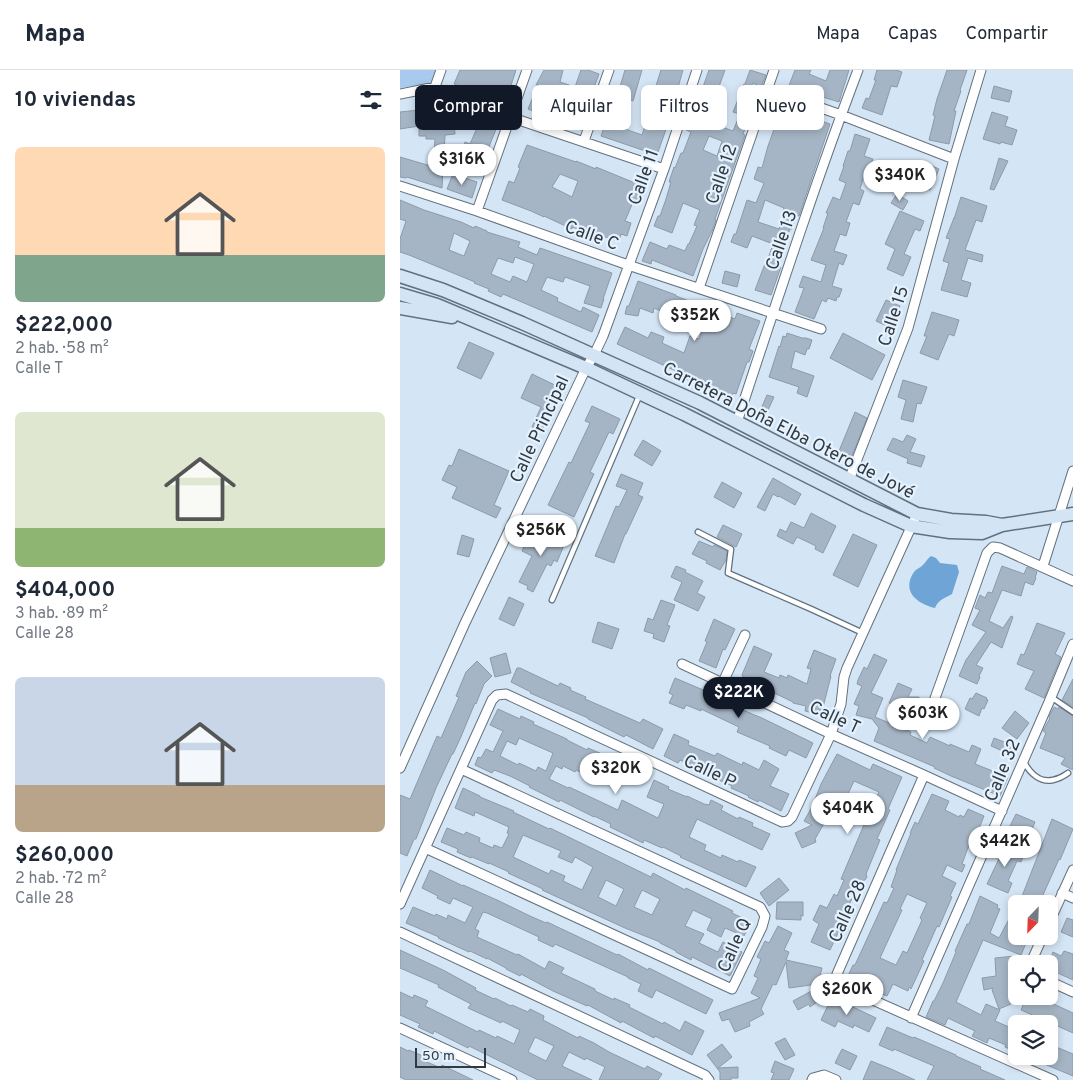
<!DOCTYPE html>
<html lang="es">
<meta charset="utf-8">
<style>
:root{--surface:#fff;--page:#f2f2f3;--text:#1f2937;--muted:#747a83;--line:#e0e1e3;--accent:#111827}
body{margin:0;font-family:Overpass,sans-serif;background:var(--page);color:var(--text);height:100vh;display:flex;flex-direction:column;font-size:19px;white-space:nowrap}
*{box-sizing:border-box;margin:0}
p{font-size:16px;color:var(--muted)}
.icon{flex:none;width:28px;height:28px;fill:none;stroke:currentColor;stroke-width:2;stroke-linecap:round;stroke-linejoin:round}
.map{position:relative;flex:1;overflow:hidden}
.drawer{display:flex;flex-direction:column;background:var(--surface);width:400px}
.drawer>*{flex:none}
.banner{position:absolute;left:15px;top:15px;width:475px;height:45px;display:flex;gap:10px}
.needle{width:32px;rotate:203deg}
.fabs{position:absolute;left:608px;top:825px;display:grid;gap:10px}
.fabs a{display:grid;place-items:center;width:50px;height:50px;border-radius:8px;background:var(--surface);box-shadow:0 2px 8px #0003;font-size:25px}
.scale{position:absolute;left:15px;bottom:12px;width:71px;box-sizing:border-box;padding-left:5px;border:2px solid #32393f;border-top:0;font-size:14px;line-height:18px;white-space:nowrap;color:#32393f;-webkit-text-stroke:4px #e4f2ff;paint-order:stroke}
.price{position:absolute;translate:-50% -42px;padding:0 11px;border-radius:18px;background:#fff;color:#222;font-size:16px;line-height:32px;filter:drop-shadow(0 1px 2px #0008)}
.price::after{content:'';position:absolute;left:50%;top:30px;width:15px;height:11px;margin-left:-8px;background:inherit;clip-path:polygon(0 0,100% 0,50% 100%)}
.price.active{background:var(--accent);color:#fff}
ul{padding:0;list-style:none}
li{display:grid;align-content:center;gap:10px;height:265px;padding:0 15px}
li span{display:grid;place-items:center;height:155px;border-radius:8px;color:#555}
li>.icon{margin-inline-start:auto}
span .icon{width:90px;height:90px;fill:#fffc;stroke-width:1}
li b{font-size:21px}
h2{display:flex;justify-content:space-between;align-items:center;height:60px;padding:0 15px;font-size:21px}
.pill{padding:0 18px;border-radius:8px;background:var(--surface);box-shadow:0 2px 8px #0003;font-size:18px;line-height:45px}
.pill.active{background:var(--accent);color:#fff}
header{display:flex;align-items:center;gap:30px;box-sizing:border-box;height:70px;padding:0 25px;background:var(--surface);border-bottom:1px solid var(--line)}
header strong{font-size:24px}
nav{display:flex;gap:28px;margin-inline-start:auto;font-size:18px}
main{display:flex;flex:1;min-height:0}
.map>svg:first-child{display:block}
</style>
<header>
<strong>Mapa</strong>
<nav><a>Mapa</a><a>Capas</a><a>Compartir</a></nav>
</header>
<main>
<section class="drawer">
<h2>10 viviendas<svg class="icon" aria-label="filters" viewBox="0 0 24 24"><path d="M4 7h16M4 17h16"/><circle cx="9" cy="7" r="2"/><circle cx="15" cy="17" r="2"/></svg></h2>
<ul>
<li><span style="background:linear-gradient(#ffd9b3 70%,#7fa58c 0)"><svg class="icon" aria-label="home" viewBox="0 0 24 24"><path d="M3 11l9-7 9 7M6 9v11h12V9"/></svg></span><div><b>$222,000</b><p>2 hab. · 58 m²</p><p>Calle T</p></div></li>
<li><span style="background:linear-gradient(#dfe7d0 75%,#8fb573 0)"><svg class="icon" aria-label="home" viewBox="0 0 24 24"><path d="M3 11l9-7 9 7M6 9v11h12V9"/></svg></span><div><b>$404,000</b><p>3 hab. · 89 m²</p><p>Calle 28</p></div></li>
<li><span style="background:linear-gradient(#c9d6e8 70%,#b9a48a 0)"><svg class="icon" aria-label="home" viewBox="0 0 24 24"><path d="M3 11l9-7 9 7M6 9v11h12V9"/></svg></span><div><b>$260,000</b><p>2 hab. · 72 m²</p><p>Calle 28</p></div></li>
</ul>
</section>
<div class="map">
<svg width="673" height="1010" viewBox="0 0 673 1010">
<rect width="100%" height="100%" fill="#d4e5f5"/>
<path fill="#a7caed" d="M0 0H36L31 13 0 18Z"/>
<path fill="#6fa4d7" d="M531 486 536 488 540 493 557 495 559 502 552 524C545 528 538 530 535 538 517 534 501 521 514 502 516 499 520 498 523 495 526 492 527 489 531 486Z"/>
<path fill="#a5b5c5" stroke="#8c9baa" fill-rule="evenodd" d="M60 0H116L100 49 81 97 58 89 65 72 70 74 77 58 73 57 76 47 53 41 59 16 54 14Z
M144 0H163L160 12 175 17 181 0H188L199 4 189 31 184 29 179 44 186 46 181 60 158 52V53L146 48V46L128 39 138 15H136Z
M225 0H242L233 31 230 30 224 48 228 49 225 59 242 65 256 22H254L261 0H283L275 28 272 27 267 44 271 45 257 85 201 66 209 43 211 44 216 30Z
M309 0H325L317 22H318L313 38 318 40 314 51 318 53 317 55 333 61 340 44 333 42 339 27 355 34 343 64 345 65 315 149 316 150 312 161 303 179 293 206 252 190 251 194 242 191 250 172 267 179 269 175 285 181 288 174H289L297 156 294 155 300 140 283 133 272 163 254 156 258 146H260L266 129 271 112H269L274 97 275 98 281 83H283L291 62 286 60 298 30H297L302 16 303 17ZM309 66 322 71 317 86 303 80Z
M350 0 366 5 361 17 353 13 346 27 340 25 341 23 339 22 344 14H345Z
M395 0H411L409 4 426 11 430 0H449L439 32 403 21 402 23 388 18Z
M477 0H496L502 2 497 17 491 16 482 45 462 38 466 28 469 29 476 10H474Z
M547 0H567L560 20 561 21 554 41H556L549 74 529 70 535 46 533 45 537 29Z
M594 16 612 21 609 32 591 28Z
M19 32H36V51L54 49 55 64 45 65 44 83 34 82 35 69H26V66H19V56L0 59V42L19 40Z
M381 40 415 53 416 49 430 54 399 146 396 145 392 159H390L383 178 384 179 379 196 381 197 371 225 355 220 366 191 367 192 373 174 352 166 347 178 331 172 334 164H336L347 130 356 133 364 113 354 109 358 97 362 98 368 76ZM365 130 384 138 383 141H385L379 159 358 152Z
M592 42 608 47 605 56 617 60 612 75 601 72 600 74 583 69Z
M455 64 470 69 464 86 473 89 467 104 465 103 460 119 464 121 459 135 453 133 446 152 450 153 446 166 440 164 434 181 447 185 443 195 439 193 432 216 442 219 439 227H437L436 231 428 228 426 232 422 230 414 249 395 242 404 218 399 217 403 206 421 212 426 195 411 190 424 158H423L428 143H426L433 127 440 130 446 113 439 110 444 96H443L448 81H450Z
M127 75 176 92V91L196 99V97L235 113 237 109 247 113 239 134 233 132 225 151 231 153 227 166 221 164 219 171 172 157V159L144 146V147L131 141 102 130 109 111 114 113 120 98 118 97ZM160 104 178 111 172 127 152 117Z
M0 87 34 97V96L43 98 42 118 7 107 6 108 0 107Z
M599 88 608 91 594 120 590 119Z
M523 92 539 99 530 120 511 113 516 101 519 102Z
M53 104 77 112 72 128 47 119Z
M497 124 508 131 503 140 491 133Z
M561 127 587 136 582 152 576 150 565 180 583 185 582 192 568 188 561 210 571 213 567 227 541 220 549 193 543 191 550 169 546 168 554 148V149Z
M0 130 24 140 61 152 74 158 75 156 87 161V162L120 172 118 177 137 185 140 178 212 203 203 229H204L201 238 184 233 190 216 165 207 163 212 147 207 141 220 158 228 157 231 181 242 183 237 199 245 192 262 103 224 101 227 88 221 89 219 74 213 75 212 9 185 0 182V169L6 151 0 149ZM54 163 70 171 64 186 49 180ZM115 187 134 194 127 212 113 206 110 212 91 204 98 188 113 193Z
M500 141 524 151 520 161 515 159 504 184 511 187 503 206 487 199 495 179 485 174Z
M325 201 340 205 337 217 322 213Z
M238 211 276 225V226L289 231V232L306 237V238L335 249 337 243 360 251 349 279 353 281 349 292H347L336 324 333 323 330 329 301 316V317L286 309 285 311 274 305 276 301 217 274 225 257 248 268 251 262 264 267 262 273 284 283 290 266 299 269 305 253 281 247 269 242 268 244 254 238 253 243 240 238 238 246 225 244 227 236H229Z
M486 230 500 236 495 246 499 248 493 259 476 251Z
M532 242 559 250 554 266 549 264 538 290 520 283 527 266H524Z
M387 263 402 268H406L412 270 409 279H407L405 285 395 281 391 298 414 306 407 327 397 323 399 317 369 307 379 276 380 277 383 266 386 267Z
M443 263 485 285 472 310 430 288Z
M69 272 94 283 81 309 57 298Z
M132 304 163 319 152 342 150 341 142 361 132 357 141 337 121 328Z
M503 310 527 317 521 334 517 333 513 352 501 349 506 330 498 327Z
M367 325 374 327 363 351 357 348Z
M192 336 220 349 213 364 209 362 190 402 194 404 174 447 148 435 169 392 171 393 190 353 185 351Z
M455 342 467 348 452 386 439 381Z
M507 365 516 369 510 382 525 386 521 397 507 393 508 389 487 380 493 368 503 372Z
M243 370 261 381 252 396 234 385Z
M59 379 109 401 94 435 101 438 96 448 52 428 57 417 42 410 49 395 52 396Z
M221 404 243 413 238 425 243 427 226 464H225L214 493 195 486 216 436 219 437 227 420 216 416Z
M373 408 401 424 395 435 379 426 378 427 373 424 365 441 357 437Z
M322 412 342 423 334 438 314 427Z
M411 443 436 456 423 483 415 479 416 476 397 467 393 474 377 466 380 459 386 462 391 452 404 458Z
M323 455 342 464 336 477 317 467Z
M144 457 165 467 162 474 164 475 157 492 154 490 151 496 147 494 133 522 127 519 128 516 119 512 132 486 122 481 126 472 134 475 136 470 138 471Z
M453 464 477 475 458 517 433 505Z
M62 465 74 469 69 487 57 484Z
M299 471 313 477 314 475 327 481 326 490 320 500 306 493 307 491 292 484Z
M276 496 286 500 285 502 303 511 297 523 305 527 298 541 274 530 282 512 271 507Z
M602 496 624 504 627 497 637 502 635 508H636L633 515 625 512 621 526 602 520 589 551 603 558 611 546 613 547 602 578 591 572 576 595 583 598 579 606 580 607 577 614 559 606 566 590 586 562 572 555 580 540 575 538 580 525 585 528 588 522 592 523Z
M109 527 124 534 114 556 99 549Z
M261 530 275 535 267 555 270 556 264 572 253 568 254 564 244 561 248 548 253 550Z
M314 549 335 559 325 580 323 579 316 598 299 591 307 572 305 571Z
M198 552 219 559 212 579 192 572Z
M637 553 665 563 655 584 661 587 644 628 625 619 634 601 617 594 621 584 624 585Z
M354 576 372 584 364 602 379 608 380 605 387 608 388 605 407 614 411 599 407 598 414 580 436 589 430 606H431L421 645 405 641 406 636 393 633V632L370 621 368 627 358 623 359 621 343 614 344 612 342 611 343 606 342 605Z
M106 583 111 603 95 607 90 588Z
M474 584 487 590 471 623 483 628 475 647 511 662 510 665 527 673 530 667 550 676V674L569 682 572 675 581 679 575 694 608 707 600 726 551 706 534 698 535 697 474 671 479 658 472 649 456 645 459 636 454 634 462 616 457 614 458 610 464 597 467 599Z
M77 591 92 606 84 614 76 634 75 633 60 669 53 684H52L36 718 16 769H14L7 786 0 783V725L10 729 37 666 41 668 59 627 56 626 66 602Z
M117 598H120L158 616 160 613 171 618 170 620 186 627 185 629 240 653 243 649 263 659 253 679 226 665 224 667 188 649V648L130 623 131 622 111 612Z
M275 608 315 625 316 622 331 629 328 634 362 648 413 673 406 688 389 680 386 686 369 678 370 676 337 662 339 657 301 639V641L286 635 284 639 269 633 273 625 269 623Z
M673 609V637L662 630Z
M498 613 512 619 508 627H519V637H501L500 638 489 633Z
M576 623 587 628 586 629 588 630 584 639 582 638 579 646 565 639 570 628 572 629Z
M654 637 658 639 659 637 673 646V700L661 694 665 688 640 678 646 663 643 661 650 648 649 647Z
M98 639 120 649 121 646 134 652 133 654 167 669V670L187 680 188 678 209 687 213 689V692L230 700 215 715 192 705 191 707 176 700 175 702 163 696 162 699 156 696 149 709 168 718 169 717 218 740 222 730 258 748 264 734 247 727 254 710 269 717 268 719 287 727V726L304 734 309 735 311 730 323 736 321 740 338 749 339 747 353 753 352 756 370 764 362 780 297 749 289 767 306 775 304 780 321 788 322 785 338 792 339 790 356 797 346 817 280 787 281 786 263 777 262 778 244 770 243 773 210 757 211 754 194 746V747L160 730 159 732 129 717 130 716 110 706 94 700 92 703 75 695 78 687 81 688 86 679 93 682 103 661 90 655ZM119 668 153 683 146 701 138 697 136 701 119 693 118 695 100 686 107 671 116 675Z
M615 641 629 653 617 669 602 658Z
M274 664 289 671 288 675 315 686 317 683 342 695 343 692 359 700 364 690 379 699 370 716 389 724 381 741 359 730 358 732 348 727 349 726 331 718 332 716 299 701 300 699 280 690 278 693 264 686Z
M594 668 612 675 608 682 606 681 605 682 591 676Z
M437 684 470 700 473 694 502 707 488 739 490 740 477 769 480 770 466 804 467 807 465 810 460 811 444 846 447 848 440 863H438L430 880 411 872 419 854 413 850 420 835 427 838 434 824 437 826 444 810 441 809 469 743 479 722 454 711 447 726 440 723 432 740 415 769 416 772 402 778 395 763 412 755 404 751 415 732H414L421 714Z
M63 718 80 726V727L114 741 113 742 149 759 150 758 251 807 253 803 285 820 286 818 333 841 332 843 351 852 344 866 325 858 321 867 307 860 312 849 293 840 285 856 304 864 299 873 318 882 323 872 342 882 330 906 292 887 291 890 276 882V881L260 873V872L225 858 142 820 143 819 108 803 109 802 89 793V794L72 787 71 788 57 782 58 779 41 772 47 758 64 765 66 762 80 768 79 772 93 778 94 775 102 778 109 764 107 763 109 757 75 742 74 746 55 738ZM123 765 161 781 158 787 172 793 175 787 193 797 182 820 163 811 165 806 151 800 149 804 113 787ZM206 810 224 819 216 836 198 827ZM242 820 260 829 252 845 234 837Z
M532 724 549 731 545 740 559 747 560 745 564 747 568 739 584 746 572 776 569 775 562 794 565 795 562 802 547 795 542 806 556 813 550 826 552 827 539 857 537 856 522 890 524 891 511 919 509 917 508 921 493 914 487 926 471 920V922L451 913 447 908 453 895H455L484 832 487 833 494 818 491 817 497 800H496L511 763H510L515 752 518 754ZM507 824 527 833 520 848 522 850 507 883 503 881 496 895 480 888 502 840 500 839Z
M616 744 635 752 630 765 610 756Z
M652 749 673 759 660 790 659 789 639 834H619Z
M606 774 625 782 621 792 617 791 608 811 612 813 608 823 587 814Z
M30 800 63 816V815L97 830 130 846 146 853 147 852 217 885 218 884 248 900 249 898 313 930 306 944 256 920 252 928 238 921 241 914 228 908V907L155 874 153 877 138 870 139 867 87 843 83 842 75 859 79 861 77 867 117 885 118 884 145 899 149 891 164 898 161 903 195 919V921L214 930V928L230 935 229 937 263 954 264 952 280 961 285 951 304 961 292 985 255 966 254 968 222 951 221 953 188 935 187 936 153 921 121 904 120 906 106 899V898L87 888V889L70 881 69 882 38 868 39 867 6 853 13 837 35 846 36 844 47 849 48 845 65 853 73 837 53 828 50 834 37 828 38 826 22 818Z
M379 808 389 820 369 836 360 823Z
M580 826 598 835 597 838 600 839 590 863 599 868 616 836V866H629L621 885 583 870 556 932 581 945 586 934 600 940 595 951 616 960V982L605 977 606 975 589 968 587 973 572 966 575 961 548 948 545 955 526 947 533 931H534L543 913 556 882 555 881 567 854H569Z
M377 832H403V846L401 845V850L376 849Z
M667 848 673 850V867L661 862Z
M378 856 392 863 384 880 389 882 386 890 422 898 418 914 389 918 386 892 376 915 373 914 361 939 364 944 349 952 350 956 335 962 329 949 322 951 319 943 360 928 351 923 358 908 354 906 361 889 357 887 365 871 369 873Z
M0 880 43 900 76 918 75 920 94 929 95 928 111 936 112 935 128 942 130 939 144 946 143 950 178 968 179 966 194 973 209 982 245 999 247 996 262 1004 258 1010H199L205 997 186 988 185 990 169 982 162 996 192 1010H138L69 976 68 978 34 961 33 964 18 957 20 954 0 945V922L13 928 14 925 28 931 25 936 78 962 79 960 96 968 97 966 114 974 120 960 102 951 101 953 68 938 71 934 38 917 39 915 0 898ZM135 967 154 976 146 991 128 982Z
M664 881 673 884V910L649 899V893L653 882 661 886Z
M616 886V902L611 903 616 917V922L608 925 611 934 599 939 592 920 593 918 584 920 582 908 596 906 595 888Z
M428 912 431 922 410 937 409 934 398 940 393 931Z
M627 926H631L644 932 645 930 673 943V963L653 954H647L636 949 637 947 621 940Z
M432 927 476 948 469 962 454 955 453 958 438 951 435 957 421 950Z
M487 957 513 968 514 967 556 985V986L581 997 580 999 605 1010H527L534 996 494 979 493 981 479 975Z
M385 968 395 985 385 990 375 973Z
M322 974 332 987 318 998 338 997V1008H331V1010H320V1002L307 985Z
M649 974 673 984V1006L642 993 645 986H649Z
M0 977 8 981 9 980 23 986 22 990 41 998 42 995 73 1010H6L0 1007Z
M442 979 457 986 450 1000 435 993Z
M375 991 394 999 389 1010H371L374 1003 371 1002Z
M471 991 491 999 515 1010H463Z"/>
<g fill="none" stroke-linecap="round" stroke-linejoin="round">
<g stroke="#62717f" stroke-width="7">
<path id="lane" d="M298 462 331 479 328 503 411 539 463 563
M152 530 240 324
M651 627 673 642
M624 692C630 703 640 713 653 710 658 709 664 706 668 703"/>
</g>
<g stroke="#62717f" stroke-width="11">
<path id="street" d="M368 19 441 45 554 89
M0 24 35 17 41 0
M110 47 264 99
M184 71 209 0
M0 116 77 141 228 195 421 259
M77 141 127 0
M299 218 374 0
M337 352C376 234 414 116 458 0
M449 410 508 258 554 89 581 0
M643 496 673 401
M282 594 431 664 524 705 602 741
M323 612 345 565
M534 631 570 531 587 483 593 477 600 478 673 511
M0 698 65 553 186 298 194 285 203 266 264 99 297 0
M524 705 437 904 448 919 653 1010
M25 778 332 919 362 857 365 846 360 837 61 699
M662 823 673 828
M0 834 92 630 97 625 106 624 382 752 388 751 392 747 431 664 441 634 444 607 447 598 517 444
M649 853 673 800
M0 862 305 1005 309 1010
M632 894V890L643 866
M649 911 673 922
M511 948 649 632 673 574
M0 958 112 1010
M412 1010 413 1008 424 1005 436 1010"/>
</g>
<g stroke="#62717f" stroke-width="15">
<path id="secondary" d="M0 206 43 220 122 253 300 333 517 444 551 450 586 452 602 455
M0 224 37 235 186 298 284 344 464 435 511 456 550 462 582 463 602 455 673 444
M0 238 52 247"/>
</g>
<use href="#lane" stroke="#fff" stroke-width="4.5"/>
<use href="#street" stroke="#fff" stroke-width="9"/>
<use href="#secondary" stroke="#d3e4f4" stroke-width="12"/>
</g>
<g text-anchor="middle" stroke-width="4.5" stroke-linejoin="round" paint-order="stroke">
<g font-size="18" fill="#32393f" stroke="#e4f2ff">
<text transform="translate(321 104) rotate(-71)" y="6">Calle 12</text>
<text transform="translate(243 107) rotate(-70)" y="6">Calle 11</text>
<text transform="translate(192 165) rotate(20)" y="6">Calle C</text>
<text transform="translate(381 170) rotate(-71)" y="6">Calle 13</text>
<text transform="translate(493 246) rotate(-72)" y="6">Calle 15</text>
<text transform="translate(139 359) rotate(-65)" y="6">Calle Principal</text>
<text transform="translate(389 360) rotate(27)" y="6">Carretera Doña Elba Otero de Jové</text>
<text transform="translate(435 647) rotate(25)" y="6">Calle T</text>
<text transform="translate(602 700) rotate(-67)" y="6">Calle 32</text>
<text transform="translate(310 701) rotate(25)" y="6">Calle P</text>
<text transform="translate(447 841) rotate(-66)" y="6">Calle 28</text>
<text transform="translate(334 875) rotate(-66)" y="6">Calle Q</text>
</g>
</g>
</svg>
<div class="fabs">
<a><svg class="needle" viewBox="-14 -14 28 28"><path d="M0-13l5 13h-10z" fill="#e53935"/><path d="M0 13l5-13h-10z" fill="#747a83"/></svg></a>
<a><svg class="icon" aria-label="locate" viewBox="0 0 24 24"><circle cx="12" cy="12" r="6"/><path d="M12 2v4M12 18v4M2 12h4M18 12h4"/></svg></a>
<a><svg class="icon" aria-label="layers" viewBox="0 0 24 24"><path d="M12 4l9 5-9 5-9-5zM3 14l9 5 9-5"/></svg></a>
</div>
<div class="scale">50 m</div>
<b class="price" style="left:62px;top:116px">$316K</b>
<b class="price" style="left:500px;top:132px">$340K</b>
<b class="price" style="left:295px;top:272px">$352K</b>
<b class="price" style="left:141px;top:487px">$256K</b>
<b class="price active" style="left:339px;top:649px">$222K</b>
<b class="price" style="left:523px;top:670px">$603K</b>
<b class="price" style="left:216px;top:725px">$320K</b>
<b class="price" style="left:448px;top:765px">$404K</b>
<b class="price" style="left:605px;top:798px">$442K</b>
<b class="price" style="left:447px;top:946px">$260K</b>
<div class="banner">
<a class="pill active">Comprar</a>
<a class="pill">Alquilar</a>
<a class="pill">Filtros</a>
<a class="pill">Nuevo</a>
</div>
</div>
</main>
